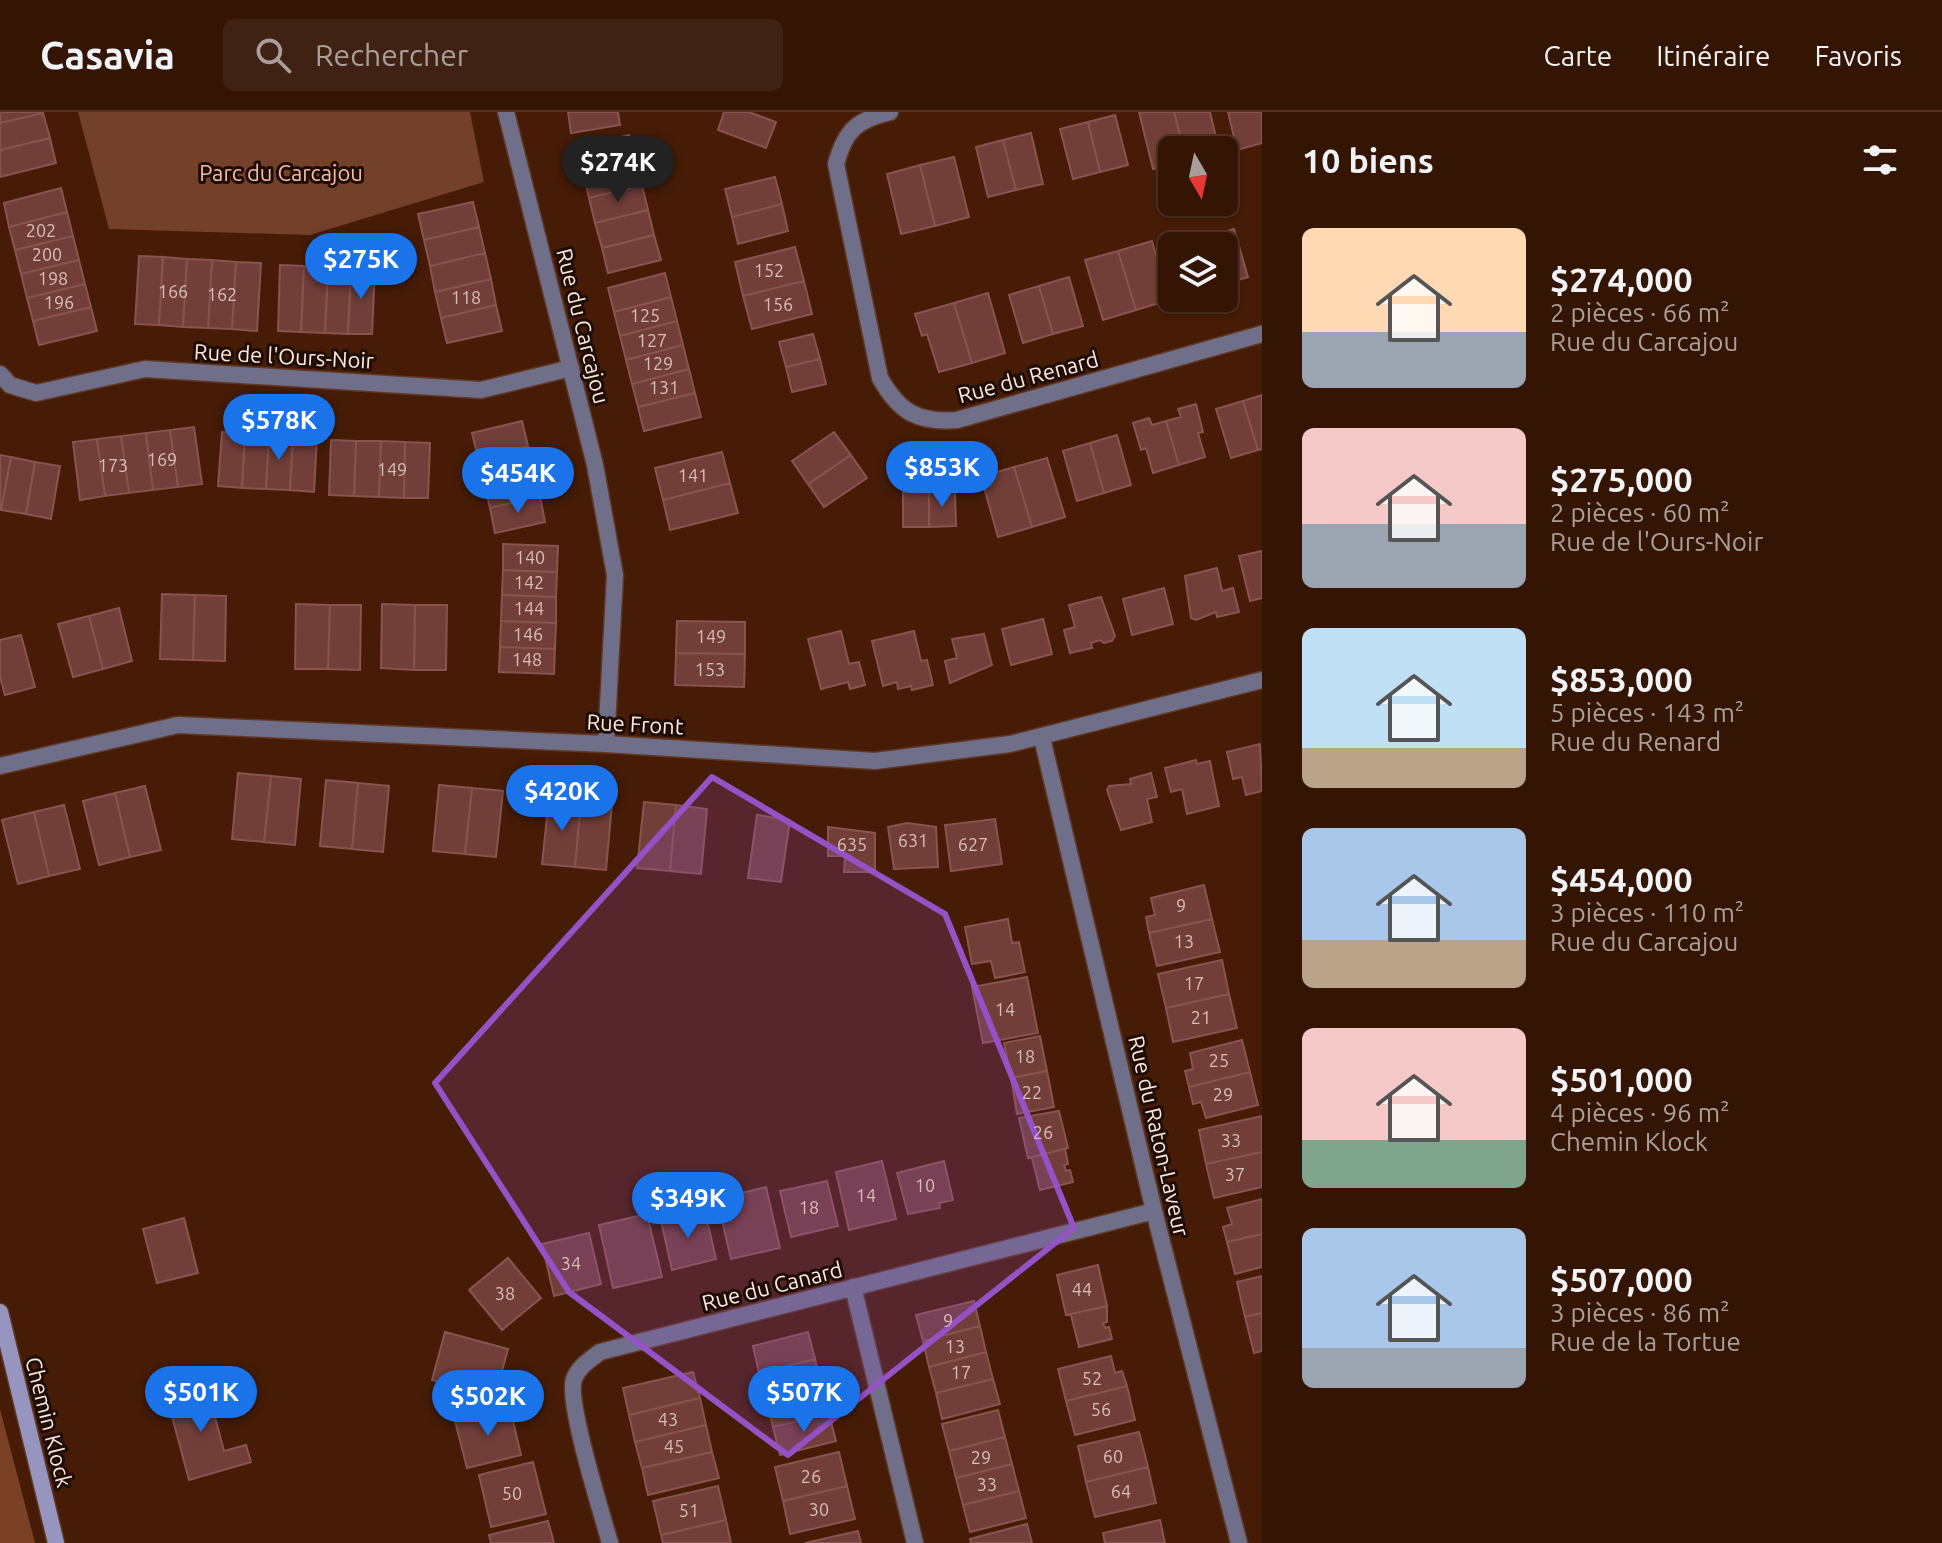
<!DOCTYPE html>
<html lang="fr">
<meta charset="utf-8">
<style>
:root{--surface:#341504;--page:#3f2213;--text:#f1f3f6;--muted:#a99f9a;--line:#4e3426;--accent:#1a73e8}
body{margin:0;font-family:Ubuntu,sans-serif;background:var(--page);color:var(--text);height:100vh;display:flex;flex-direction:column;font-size:30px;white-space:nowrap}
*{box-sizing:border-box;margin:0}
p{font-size:26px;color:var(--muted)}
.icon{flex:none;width:44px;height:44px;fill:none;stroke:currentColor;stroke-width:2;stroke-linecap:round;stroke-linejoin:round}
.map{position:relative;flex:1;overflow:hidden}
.sheet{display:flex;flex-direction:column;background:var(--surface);width:680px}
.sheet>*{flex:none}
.needle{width:52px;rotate:171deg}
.tools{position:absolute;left:1158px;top:24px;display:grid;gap:16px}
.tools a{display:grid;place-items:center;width:80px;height:80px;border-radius:12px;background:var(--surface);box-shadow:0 2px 6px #0004,0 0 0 2px var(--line);font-size:40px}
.price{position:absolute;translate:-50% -68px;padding:0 18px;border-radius:28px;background:var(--accent);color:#fff;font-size:26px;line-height:52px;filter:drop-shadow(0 2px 4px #0008)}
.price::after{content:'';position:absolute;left:50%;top:48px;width:24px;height:18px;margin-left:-12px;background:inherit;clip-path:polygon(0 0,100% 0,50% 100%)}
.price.active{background:#222;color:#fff}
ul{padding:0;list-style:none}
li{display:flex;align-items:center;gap:24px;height:200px;padding:0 40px}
li span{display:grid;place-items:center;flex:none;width:224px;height:160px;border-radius:12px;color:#555}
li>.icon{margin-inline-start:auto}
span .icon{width:96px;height:96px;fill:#fffc;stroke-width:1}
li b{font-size:34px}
h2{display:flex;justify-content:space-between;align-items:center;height:96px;padding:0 40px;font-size:34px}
header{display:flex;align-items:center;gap:48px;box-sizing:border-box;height:112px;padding:0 40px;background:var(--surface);border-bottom:2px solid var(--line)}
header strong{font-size:38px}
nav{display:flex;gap:44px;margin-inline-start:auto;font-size:28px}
.search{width:560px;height:72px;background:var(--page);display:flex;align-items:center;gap:20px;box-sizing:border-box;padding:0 28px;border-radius:12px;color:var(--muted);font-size:30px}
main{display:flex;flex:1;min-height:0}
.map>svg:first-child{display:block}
</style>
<header>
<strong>Casavia</strong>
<div class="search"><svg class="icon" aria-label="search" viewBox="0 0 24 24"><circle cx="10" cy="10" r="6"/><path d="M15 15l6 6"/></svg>Rechercher</div>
<nav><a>Carte</a><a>Itinéraire</a><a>Favoris</a></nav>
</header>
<main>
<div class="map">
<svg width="1262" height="1431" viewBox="0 0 1262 1431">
<rect width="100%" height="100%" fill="#461c06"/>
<path fill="#734029" d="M78 0H470L484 70 310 123 109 117Z"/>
<path fill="#7b4125" d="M0 1297 35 1431H0Z"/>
<path fill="#713e3a" stroke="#895450" stroke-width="2" d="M0 0H43V1L0 11Z
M568 0H618L620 13 571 21Z
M724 0H749L776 10 766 36 718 18Z
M1139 0H1174L1184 38H1172V52L1153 57Z
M1174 0H1210L1219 38H1184Z
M1228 0H1262V31L1237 38Z
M43 1 50 26 0 38V11Z
M1115 3 1128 53 1100 60 1088 10Z
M1088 10 1100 60 1073 67 1060 17Z
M1031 21 1043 72 1016 78 1003 28Z
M629 23 636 48 583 61 576 36Z
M50 26 56 51 0 65V38Z
M1003 28 1016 78 988 85 976 35Z
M954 45 969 105 935 114 920 53Z
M636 48 642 73 589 86 583 61Z
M920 53 935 114 901 122 887 62Z
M775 65 782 92 732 105 725 77Z
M642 73 648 98 595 111 589 86Z
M61 76 67 100 9 115 4 91Z
M473 90 479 115 424 128 418 102Z
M782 92 788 119 738 132 732 105Z
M648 98 654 123 602 136 595 111Z
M67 100 73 124 15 138 9 115Z
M479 115 485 141 430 154 424 128Z
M1234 117 1248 165 1224 172V134H1207L1204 126Z
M654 123 661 148 608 161 602 136Z
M73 124 79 148 21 162 15 138Z
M1152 129 1169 188 1136 198 1118 139Z
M795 135 804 169 743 184 735 150Z
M1118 139 1136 198 1103 208 1085 148Z
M485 141 491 167 435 180 430 154Z
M139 144 163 145 159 213 135 212Z
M163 145 187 147 183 215 159 213Z
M187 147 212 148 208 216 183 215Z
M79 148 85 172 27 186 21 162Z
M212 148 236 150 232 217 208 216Z
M236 150 261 151 257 219 232 217Z
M280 153 304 154 301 220 278 219Z
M304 154 328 155 325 221 301 220Z
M328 155 351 156 348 222 325 221Z
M351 156 375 157 372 222H348Z
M665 161 671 185 614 200 608 176Z
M1069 165 1083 214 1053 222 1039 174Z
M491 167 496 193 441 206 435 180Z
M804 169 812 202 752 217 743 184Z
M85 172 91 195 33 209 27 186Z
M1039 174 1053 222 1023 231 1009 183Z
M988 181 1005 241 972 251 954 191Z
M671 185 677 209 620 224 614 200Z
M954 191 972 251 939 260 927 222 922 224 915 202Z
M496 193 502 219 447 231 441 206Z
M91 195 97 219 39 233 33 209Z
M677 209 683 233 626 248 620 224Z
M813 222 820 247 786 255 779 230Z
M683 233 689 257 632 272 626 248Z
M820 247 826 272 792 280 786 255Z
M689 257 695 281 638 295 632 272Z
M695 281 701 305 644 319 638 295Z
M1262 283V337L1258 338 1243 289Z
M1243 289 1258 338 1231 346 1216 297Z
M1196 292 1203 320 1198 321 1205 345 1179 353 1166 309 1181 305 1178 297Z
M1149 306 1152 313 1166 309 1179 353 1153 361 1146 336 1141 338 1133 311Z
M522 309 528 334 478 346 472 321Z
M194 315 202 372 178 375 170 318Z
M170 318 178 375 153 378 146 321Z
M222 320 245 321 242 376 218 374Z
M834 320 851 343 808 372 792 349Z
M146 321 153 378 129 381 121 324Z
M245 321 269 322 266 377 242 376Z
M269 322 293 324 290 378 266 377Z
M1117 323 1131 373 1104 381 1090 331Z
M121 324 129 381 105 384 97 327Z
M293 324 317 325 314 380 290 378Z
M97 327 105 384 80 388 73 330Z
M331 328 356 329 354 384 329 383Z
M356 329H381L379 385 354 384Z
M381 329 405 330 404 386 379 385Z
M405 330 430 331 428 386H404Z
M1090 331 1104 381 1077 389 1063 339Z
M528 334 534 359 484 371 478 346Z
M722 340 730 371 663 388 655 356Z
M0 343 11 345 1 398H0Z
M851 343 867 366 824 395 808 372Z
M11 345 35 350 26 402 1 398Z
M1047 346 1065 405 1032 415 1014 355Z
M35 350 60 354 51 407 26 402Z
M1014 355 1032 415 998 425 981 365Z
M534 359 540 384 490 396 484 371Z
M730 371 738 401 670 418 663 388Z
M929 379V415H903V380Z
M929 379H955L956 414 929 415Z
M540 384 545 410 495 421 490 396Z
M503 432 558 434 557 460 503 458Z
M1262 439V486L1250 489 1239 444Z
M1217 456 1222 479 1233 476 1239 500 1217 505 1216 500 1196 508 1191 506 1185 464Z
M503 458 557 460 556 485 502 483Z
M1164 476 1173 512 1132 523 1123 487Z
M162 482 195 483 193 548 160 547Z
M195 483 226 484 225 549 193 548Z
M502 483 556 485V511L501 509Z
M1101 485 1115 524 1112 529 1104 531 1100 528 1091 531 1092 536 1070 541 1064 518 1075 515 1069 493Z
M296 492 330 493 328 557H295Z
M382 492 415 493 414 558 381 556Z
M330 493H361L360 558 328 557Z
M415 493H447L446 558H414Z
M119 496 132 549 103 557 89 504Z
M89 504 103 557 73 565 58 512Z
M1043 507 1052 542 1011 553 1002 517Z
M501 509 556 511 555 537 500 535Z
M677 509 745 510V542L676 541Z
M841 519 849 552 859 550 865 573 850 577 848 570 821 577 808 527Z
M914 519 921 549 927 548 933 573 912 578 911 574 898 577 897 570 883 574 872 529Z
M984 522 992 553 950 571 945 549 957 546 952 527Z
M21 523 35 575 5 583 0 565V528Z
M500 535 555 537 554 562 499 560Z
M676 541 745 542 744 575 675 573Z
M1260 632 1262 679 1246 683 1242 665 1233 667 1227 640Z
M1196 648 1197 652 1210 649 1219 694 1187 702 1182 677 1171 680 1165 656Z
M238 661 271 664 264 730 232 727Z
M1151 661 1157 685 1147 687 1152 710 1121 718 1107 678 1109 674 1131 672 1130 667Z
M271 664 301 667 295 733 264 730Z
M326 668 358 671 352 737 320 734Z
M358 671 389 674 383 740 352 737Z
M439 673 472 676 465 742 433 739Z
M145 674 161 738 130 745 115 681Z
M472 676 503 679 496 745 465 742Z
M115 681 130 745 99 753 83 689Z
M549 686 581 689 575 755 542 752Z
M581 689 612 692 606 758 575 755Z
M644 690 676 693 670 759 637 756Z
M64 693 80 757 49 764 34 700Z
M676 693 707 697 701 762 670 759Z
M34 700 49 764 18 772 2 708Z
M757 703 790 708 781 770 748 766Z
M995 707 1002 752 951 759 945 713Z
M907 711 936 715 938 755 894 757 888 715Z
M828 715 875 721V760H844L845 744H828Z
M1204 773 1212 807 1149 821 1146 805 1155 803 1151 786Z
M1008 807 1012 831 1019 830 1025 860 995 866 991 849 972 852 965 815Z
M1212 807 1220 840 1157 854 1149 821Z
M1222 848 1229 882 1166 896 1158 862Z
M1027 865 1038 921 983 931 972 875Z
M1229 882 1237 916 1173 930 1166 896Z
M1040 924 1047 959 1011 966 1004 931Z
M1242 928 1250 960 1189 975 1185 959 1193 957 1190 941Z
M1047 959 1054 995 1017 1002 1011 966Z
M1250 960 1258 993 1206 1006 1201 990 1193 992 1189 975Z
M1059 999 1068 1036 1028 1046 1019 1006Z
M1262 1004V1040L1206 1052 1199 1018Z
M1068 1036 1065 1037 1068 1052 1064 1053 1066 1059 1070 1058 1073 1070 1040 1078 1032 1046H1028Z
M1262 1040V1075L1214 1086 1206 1052Z
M882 1049 896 1107 849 1118 836 1060Z
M944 1049 953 1088 939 1091 940 1096 908 1102 897 1061Z
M827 1069 838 1114 791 1125 780 1079Z
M766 1075 780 1136 731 1147 717 1087Z
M1262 1087V1122L1227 1130 1223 1115 1232 1112 1227 1096Z
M705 1099 716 1147 672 1158 661 1109Z
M647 1102 662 1165 613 1176 599 1113Z
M184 1106 198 1161 157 1171 143 1117Z
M589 1121 601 1172 554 1184 542 1132Z
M1262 1122V1155L1235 1162 1227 1130Z
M508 1146 541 1186 502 1218 469 1178Z
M1098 1153 1107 1194 1066 1203 1057 1163Z
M1262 1164V1201L1245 1205 1237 1170Z
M974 1189 980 1214 923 1229 916 1203Z
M1107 1194V1210L1103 1211 1105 1216 1109 1215 1112 1227 1079 1235 1071 1203H1066Z
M1262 1201V1239L1254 1241 1245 1205Z
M980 1214 986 1240 929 1255 923 1229Z
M445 1220 508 1237 495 1285 432 1268Z
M808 1220 815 1247 759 1261 753 1234Z
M986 1240 993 1267 936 1281 929 1255Z
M1111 1244 1115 1261 1122 1259 1127 1274 1066 1289 1058 1257Z
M815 1247 822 1274 766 1288 759 1261Z
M693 1260 700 1286 629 1303 623 1276Z
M993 1267 1000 1292 942 1307 936 1281Z
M206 1271 224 1339 246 1333 251 1350 189 1368 166 1282Z
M822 1274 829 1302 773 1315 766 1288Z
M1127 1274 1135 1308 1075 1323 1066 1289Z
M700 1286 706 1313 635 1330 629 1303Z
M510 1296 521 1343 467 1356 455 1309Z
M998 1298 1005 1325 949 1339 942 1312Z
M829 1302 836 1329 780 1343 773 1315Z
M706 1313 712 1340 642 1356 635 1330Z
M1139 1320 1148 1355 1086 1370 1078 1334Z
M1005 1325 1012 1352 956 1366 949 1339Z
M712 1340 719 1366 648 1383 642 1356Z
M839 1340 847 1374 783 1389 775 1355Z
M533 1350 546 1402 491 1415 479 1363Z
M1012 1352 1019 1379 963 1393 956 1366Z
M1148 1355 1156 1391 1095 1405 1086 1370Z
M718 1374 726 1408 661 1423 653 1389Z
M847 1374 855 1407 790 1422 783 1389Z
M1019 1379 1026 1406 970 1420 963 1393Z
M726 1408 731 1431H663L661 1423Z
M1160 1408 1165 1431H1105L1103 1421Z
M548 1409 554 1431H491L489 1423Z
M1027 1412 1032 1431H971L970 1427Z
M858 1419 861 1431H805Z"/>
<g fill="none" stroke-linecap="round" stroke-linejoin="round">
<g stroke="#5f3925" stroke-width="19">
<path id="minor" d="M506 0 595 353 615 463 606 632
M890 0C856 8 845 19 836 52L880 266C899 300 918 311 957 308L1262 222
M0 262 10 273 36 281 145 257 481 278 571 256
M1042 626 1154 1099 1239 1431
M853 1175 915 1431
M610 1431C602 1402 566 1289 574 1267 579 1254 590 1248 600 1240L1154 1099"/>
</g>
<g stroke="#5f3925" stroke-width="19">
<path id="tertiary" d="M0 654 178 613 606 632 875 649 1010 632 1262 568"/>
</g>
<g stroke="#5f3925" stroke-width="19">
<path id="secondary" d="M0 1200 56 1431"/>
</g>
<use href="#minor" stroke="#6f6f89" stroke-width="16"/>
<use href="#tertiary" stroke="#6f6f89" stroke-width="16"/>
<use href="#secondary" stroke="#9695bf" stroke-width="16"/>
</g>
<path fill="#9552c6" fill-opacity="0.2" stroke="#9552c6" stroke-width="6" stroke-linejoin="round" d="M712 665 945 802 1074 1116 788 1343 569 1180 435 971Z"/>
<g text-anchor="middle" stroke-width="6" stroke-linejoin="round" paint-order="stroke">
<g font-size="18" fill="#d8beb8">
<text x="41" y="125">202</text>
<text x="47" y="149">200</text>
<text x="769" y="165">152</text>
<text x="53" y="173">198</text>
<text x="173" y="186">166</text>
<text x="222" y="189">162</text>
<text x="466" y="192">118</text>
<text x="59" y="197">196</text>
<text x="778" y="199">156</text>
<text x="645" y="210">125</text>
<text x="652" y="235">127</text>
<text x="658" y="258">129</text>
<text x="664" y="282">131</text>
<text x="162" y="354">169</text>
<text x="113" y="360">173</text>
<text x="392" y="364">149</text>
<text x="693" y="370">141</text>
<text x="530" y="452">140</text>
<text x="529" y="477">142</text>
<text x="529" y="503">144</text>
<text x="528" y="529">146</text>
<text x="711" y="531">149</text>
<text x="527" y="554">148</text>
<text x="710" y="564">153</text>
<text x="913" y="735">631</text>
<text x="852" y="739">635</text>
<text x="973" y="739">627</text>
<text x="1181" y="800">9</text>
<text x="1184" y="836">13</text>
<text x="1194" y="878">17</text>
<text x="1005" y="904">14</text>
<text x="1201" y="912">21</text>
<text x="1025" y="951">18</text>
<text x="1219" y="955">25</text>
<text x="1032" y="987">22</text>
<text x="1223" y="989">29</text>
<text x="1043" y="1027">26</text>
<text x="1231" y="1035">33</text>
<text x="1235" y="1069">37</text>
<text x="925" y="1080">10</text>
<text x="866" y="1090">14</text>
<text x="809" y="1102">18</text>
<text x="571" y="1158">34</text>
<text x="1082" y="1184">44</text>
<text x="505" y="1188">38</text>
<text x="948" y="1215">9</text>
<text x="955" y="1241">13</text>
<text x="961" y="1267">17</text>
<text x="1092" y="1273">52</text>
<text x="1101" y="1304">56</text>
<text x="668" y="1314">43</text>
<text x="674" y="1341">45</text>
<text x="1113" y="1351">60</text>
<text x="981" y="1352">29</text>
<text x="811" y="1371">26</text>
<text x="987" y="1379">33</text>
<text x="1121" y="1386">64</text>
<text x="512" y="1388">50</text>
<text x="819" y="1404">30</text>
<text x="689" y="1405">51</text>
</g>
<g font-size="22" fill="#f5bea6" stroke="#1f0d05">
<text x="281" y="69">Parc du Carcajou</text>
</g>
<g font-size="22" fill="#fbe9e2" stroke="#1f0d05">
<text transform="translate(583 214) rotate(76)" y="8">Rue du Carcajou</text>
<text transform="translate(284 244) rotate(3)" y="8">Rue de l'Ours-Noir</text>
<text transform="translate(1028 265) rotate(-15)" y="8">Rue du Renard</text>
<text transform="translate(635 612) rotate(3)" y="8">Rue Front</text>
<text transform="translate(1159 1024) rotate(77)" y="8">Rue du Raton-Laveur</text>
<text transform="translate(772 1174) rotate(-14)" y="8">Rue du Canard</text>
<text transform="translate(49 1310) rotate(76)" y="8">Chemin Klock</text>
</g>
</g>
</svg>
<div class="tools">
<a><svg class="needle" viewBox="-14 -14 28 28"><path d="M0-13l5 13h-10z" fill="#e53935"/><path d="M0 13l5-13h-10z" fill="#a99f9a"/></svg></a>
<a><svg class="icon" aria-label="layers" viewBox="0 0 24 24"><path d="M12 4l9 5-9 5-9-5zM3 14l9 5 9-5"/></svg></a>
</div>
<b class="price active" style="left:618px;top:92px">$274K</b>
<b class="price" style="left:361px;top:189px">$275K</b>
<b class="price" style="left:279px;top:350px">$578K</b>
<b class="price" style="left:942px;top:397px">$853K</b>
<b class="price" style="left:518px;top:403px">$454K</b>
<b class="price" style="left:562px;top:721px">$420K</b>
<b class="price" style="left:688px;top:1128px">$349K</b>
<b class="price" style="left:201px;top:1322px">$501K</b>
<b class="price" style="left:804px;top:1322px">$507K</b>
<b class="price" style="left:488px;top:1326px">$502K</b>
</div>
<section class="sheet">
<h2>10 biens<svg class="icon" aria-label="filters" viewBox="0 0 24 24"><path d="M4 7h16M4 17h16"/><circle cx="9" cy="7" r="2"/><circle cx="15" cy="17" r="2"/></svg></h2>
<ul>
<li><span style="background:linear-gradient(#ffd9b3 65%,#9aa5b1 0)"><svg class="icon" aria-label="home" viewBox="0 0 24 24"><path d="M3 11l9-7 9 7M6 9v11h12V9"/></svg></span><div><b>$274,000</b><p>2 pièces · 66 m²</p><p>Rue du Carcajou</p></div></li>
<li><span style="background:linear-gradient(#f6c9c9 60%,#9aa5b1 0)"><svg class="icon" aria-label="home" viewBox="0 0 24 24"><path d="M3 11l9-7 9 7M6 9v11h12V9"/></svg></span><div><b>$275,000</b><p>2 pièces · 60 m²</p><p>Rue de l'Ours-Noir</p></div></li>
<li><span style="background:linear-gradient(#bfe0f5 75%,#b9a48a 0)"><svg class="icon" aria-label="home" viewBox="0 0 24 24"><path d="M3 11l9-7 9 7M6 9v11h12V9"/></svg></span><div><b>$853,000</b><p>5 pièces · 143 m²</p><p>Rue du Renard</p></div></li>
<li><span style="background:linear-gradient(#a9c7e8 70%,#b9a48a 0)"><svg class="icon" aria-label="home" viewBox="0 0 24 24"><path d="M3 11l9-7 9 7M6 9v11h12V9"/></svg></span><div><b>$454,000</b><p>3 pièces · 110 m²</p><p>Rue du Carcajou</p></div></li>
<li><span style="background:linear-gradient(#f6c9c9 70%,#7fa58c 0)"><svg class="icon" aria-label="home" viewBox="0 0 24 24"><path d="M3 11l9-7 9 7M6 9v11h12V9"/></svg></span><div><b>$501,000</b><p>4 pièces · 96 m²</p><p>Chemin Klock</p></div></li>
<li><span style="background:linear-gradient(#a9c7e8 75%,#9aa5b1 0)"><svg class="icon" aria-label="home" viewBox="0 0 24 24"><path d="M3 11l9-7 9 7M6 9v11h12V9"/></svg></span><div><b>$507,000</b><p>3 pièces · 86 m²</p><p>Rue de la Tortue</p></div></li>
</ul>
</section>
</main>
